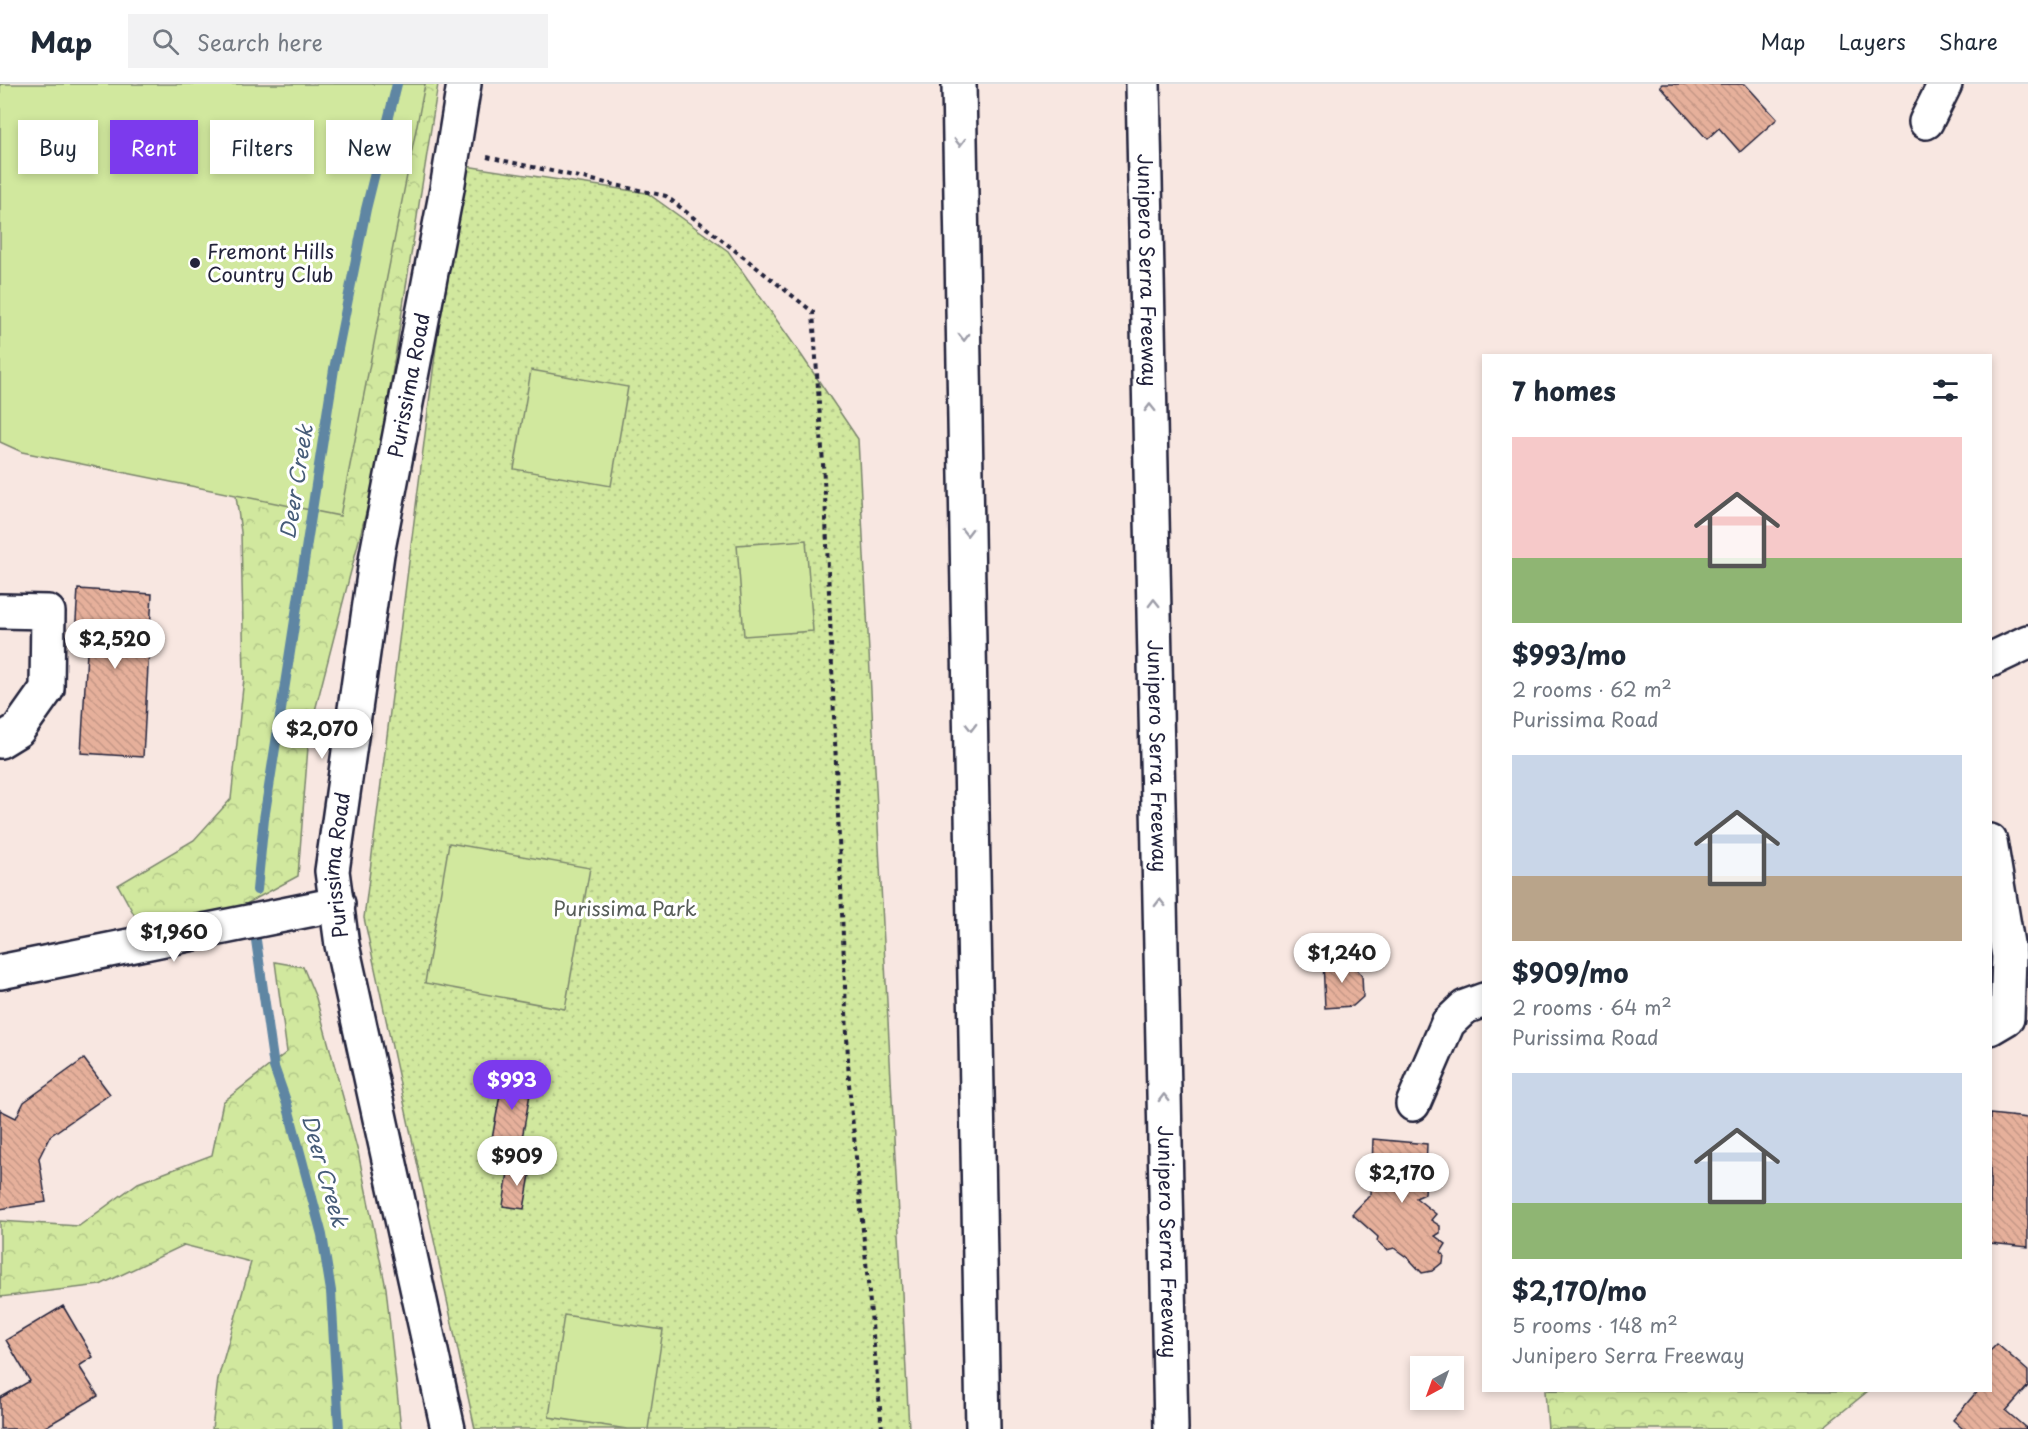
<!DOCTYPE html>
<meta charset="utf-8">
<style>
:root{--surface:#fff;--page:#f2f2f3;--text:#1f2937;--muted:#747a83;--line:#e0e1e3;--accent:#7c3aed}
body{margin:0;font-family:"Playpen Sans",sans-serif;background:var(--page);color:var(--text);height:100vh;display:flex;flex-direction:column;font-size:22px;white-space:nowrap}
*{box-sizing:border-box;margin:0}
p{font-size:20px;color:var(--muted)}
.icon{flex:none;width:33px;height:33px;fill:none;stroke:currentColor;stroke-width:2;stroke-linecap:round;stroke-linejoin:round}
.map{position:relative;flex:1;overflow:hidden}
.sheet{position:absolute;left:1482px;top:270px;width:510px;height:1038px;display:flex;flex-direction:column;background:var(--surface);border-radius:0px;box-shadow:0 3px 9px #0003}
.sheet>*{flex:none}
.guide{position:absolute;left:18px;top:36px;width:570px;height:54px;display:flex;gap:12px}
.needle{width:39px;rotate:221deg}
.tools{position:absolute;left:1410px;top:1272px;display:grid;gap:12px}
.tools a{display:grid;place-items:center;width:54px;height:54px;border-radius:0px;background:var(--surface);box-shadow:0 3px 9px #0003;font-size:30px}
.price{position:absolute;translate:-50% -51px;padding:0 14px;border-radius:21px;background:#fff;color:#222;font-size:20px;line-height:39px;filter:drop-shadow(0 2px 3px #0008)}
.price::after{content:'';position:absolute;left:50%;top:36px;width:18px;height:14px;margin-left:-9px;background:inherit;clip-path:polygon(0 0,100% 0,50% 100%)}
.price.selected{background:var(--accent);color:#fff}
ul{padding:0;list-style:none}
li{display:grid;align-content:center;gap:12px;height:318px;padding:0 30px}
li span{display:grid;place-items:center;height:186px;border-radius:0px;color:#555}
li>.icon{margin-inline-start:auto}
span .icon{width:108px;height:108px;fill:#fffc;stroke-width:1}
li b{font-size:26px}
h2{display:flex;justify-content:space-between;align-items:center;height:72px;padding:0 30px;font-size:26px}
.tag{padding:0 21px;border-radius:0px;background:var(--surface);box-shadow:0 3px 9px #0003;font-size:21px;line-height:54px}
.tag.selected{background:var(--accent);color:#fff}
header{display:flex;align-items:center;gap:36px;box-sizing:border-box;height:84px;padding:0 30px;background:var(--surface);border-bottom:2px solid var(--line)}
header strong{font-size:28px}
nav{display:flex;gap:33px;margin-inline-start:auto;font-size:21px}
.search{width:420px;height:54px;background:var(--page);display:flex;align-items:center;gap:15px;box-sizing:border-box;padding:0 21px;border-radius:0px;color:var(--muted);font-size:22px}
.map>svg:first-child{display:block}
</style>
<header>
<strong>Map</strong>
<div class="search"><svg class="icon" aria-label="search" viewBox="0 0 24 24"><circle cx="10" cy="10" r="6"/><path d="M15 15l6 6"/></svg>Search here</div>
<nav><a>Map</a><a>Layers</a><a>Share</a></nav>
</header>
<div class="map">
<svg width="2028" height="1345" viewBox="0 0 2028 1345">
<defs>
<pattern id="forest-crowns" width="20" height="18" patternUnits="userSpaceOnUse" patternTransform="scale(1.5)"><rect width="20" height="18" fill="#d1e89e"/><path d="M2 6a3 3 0 1 1 6 0M12 15a3 3 0 1 1 6 0" fill="none" stroke="#b3c789"/></pattern>
<pattern id="park-dots" width="8" height="8" patternUnits="userSpaceOnUse" patternTransform="scale(1.5)"><rect width="8" height="8" fill="#d1e89e"/><path d="M2 2h.1M6 6h.1" fill="none" stroke="#b3c789" stroke-width="1.8" stroke-linecap="round"/></pattern>
<pattern id="building-back-hatch" width="6" height="6" patternUnits="userSpaceOnUse" patternTransform="scale(1.5)"><rect width="6" height="6" fill="#e6b09b"/><path d="M-1 5l2 2M0 0l6 6M5-1l2 2" fill="none" stroke="#c59786"/></pattern>
</defs>
<rect width="100%" height="100%" fill="#f8e7e1"/>
<filter id="ink" filterUnits="userSpaceOnUse"><feTurbulence type="fractalNoise" baseFrequency=".0167" numOctaves="2"/><feDisplacementMap in="SourceGraphic" scale="12" xChannelSelector="R" yChannelSelector="G"/><feConvolveMatrix kernelMatrix="1 2 1 2 8 2 1 2 1" color-interpolation-filters="sRGB"/></filter>
<g filter="url(#ink)">
<path fill="url(#forest-crowns)" stroke="#7a856c" stroke-width="1.5" d="M334 0H438L377 386 309 650 298 792 220 834H136L118 801 194 756 231 715 244 594 241 448 221 304Z
M275 878 303 883 316 914 358 1068 386 1204 401 1345H212L218 1295 251 1178 184 1161 100 1201 0 1213V1137L79 1142 138 1099 212 1071 223 1018 287 968Z
M1545 1307V1306L1868 1307 1821 1345H1548Z"/>
<path fill="url(#park-dots)" stroke="#7a856c" stroke-width="1.5" d="M459 81 647 109 728 167 802 272 858 355 909 1345H475L364 834Z"/>
<path fill="#d1e89e" stroke="#7a856c" stroke-width="1.5" d="M0 0H425L340 432 22 368 0 358Z
M531 286 628 303 611 402 514 385Z
M806 456 813 547 744 552 737 461Z
M449 759 590 784 565 925 425 899Z
M564 1231 663 1246 648 1345H627L549 1333Z"/>
<g fill="none" stroke-linecap="round" stroke-linejoin="round">
<path stroke="#5f86a3" stroke-width="10" d="M257 806 264 735 334 285 366 125 397 0
M254 842 274 983 287 1020 322 1151 331 1207 339 1345"/>
</g>
<path fill="url(#building-back-hatch)" stroke="#22223b" stroke-width="1.5" d="M1662 0H1745L1777 35 1740 68 1719 44 1707 55 1660 2Z
M78 505 152 510 143 673 81 669 88 552 75 551Z
M1347 875 1362 891 1363 913 1353 922 1325 924 1323 876Z
M84 975 110 1010 50 1052 39 1074 46 1118 0 1125V1026L16 1034 24 1018Z
M503 994 532 999 521 1060 492 1055Z
M1990 1030 2028 1034V1163L1990 1159Z
M1373 1055 1427 1060 1425 1110 1416 1114 1436 1130 1431 1136 1440 1142V1149L1435 1152 1446 1160 1441 1168 1444 1171 1443 1178 1432 1187 1422 1189 1409 1175 1394 1164 1387 1166 1377 1157 1378 1153 1352 1130 1371 1110Z
M509 1081 531 1085 524 1125 503 1122Z
M63 1222 93 1273 79 1282 98 1312 42 1345H0V1314L30 1297 6 1256Z
M1997 1260 2028 1287V1302L2006 1327 2026 1344 2028 1342V1345H1963L1953 1336 1978 1306H1990V1267Z"/>
<g fill="none" stroke-linecap="round" stroke-linejoin="round">
<g stroke="#22223b" stroke-width="38">
<g id="minor">
<path d="M1926 38 1945 0"/>
<path d="M0 527 48 528 47 605 18 646 0 657"/>
<path d="M1990 576 2028 558"/>
<path d="M1990 757 2009 872 2007 934 1990 944"/>
<path d="M0 888 338 820"/>
<path d="M1413 1020 1448 939 1465 923 1484 916"/>
<path id="s1" d="M448 1345 342 861 332 787 377 470 447 105 464 0"/>
</g>
</g>
<g stroke="#22223b" stroke-width="38">
<g id="highway">
<path d="M959 0 983 1345"/>
<path id="s2" d="M1143 0 1171 1345"/>
</g>
</g>
<path stroke="#22223b" stroke-width="4" stroke-dasharray="4.5 4.5" stroke-linecap="butt" d="M487 73 666 112 813 228 825 411 849 1000 882 1345"/>
<use href="#minor" stroke="#fff" stroke-width="33"/>
<use href="#highway" stroke="#fff" stroke-width="33"/>
</g>
<defs><path id="oneway-chevron" d="M-2-3.5L2.5 0L-2 3.5" fill="none" stroke-width="1.6" stroke-linecap="round" stroke-linejoin="round" transform="scale(1.5)"/></defs>
<g stroke="#9c9ca7">
<use href="#oneway-chevron" transform="translate(960 58) rotate(89)"/>
<use href="#oneway-chevron" transform="translate(964 253) rotate(89)"/>
<use href="#oneway-chevron" transform="translate(1150 324) rotate(-91)"/>
<use href="#oneway-chevron" transform="translate(967 448) rotate(89)"/>
<use href="#oneway-chevron" transform="translate(1154 519) rotate(-91)"/>
<use href="#oneway-chevron" transform="translate(971 643) rotate(89)"/>
<use href="#oneway-chevron" transform="translate(1160 819) rotate(-91)"/>
<use href="#oneway-chevron" transform="translate(1164 1014) rotate(-91)"/>
</g>
</g>
<circle fill="#22223b" stroke="#fff" stroke-width="2" cx="195" cy="179" r="6"/>
<g text-anchor="middle" stroke-width="6" stroke-linejoin="round" paint-order="stroke">
<g font-size="20" fill="#22223b" stroke="#fff" text-anchor="start">
<text x="207" y="175">Fremont Hills<tspan x="207" dy="23">Country Club</tspan></text>
</g>
<g font-size="20" fill="#22223b" stroke="#fff">
<text dy="7" stroke="none"><textPath href="#s2" startOffset="186">Junipero Serra Freeway</textPath></text>
<text dy="7" stroke="none"><textPath href="#s1" startOffset="1062">Purissima Road</textPath></text>
<text dy="7" stroke="none"><textPath href="#s2" startOffset="672">Junipero Serra Freeway</textPath></text>
<text dy="7" stroke="none"><textPath href="#s1" startOffset="576">Purissima Road</textPath></text>
<text dy="7" stroke="none"><textPath href="#s2" startOffset="1158">Junipero Serra Freeway</textPath></text>
</g>
<g font-size="20" fill="#575d59" stroke="#fff">
<text x="625" y="832">Purissima Park</text>
</g>
<g font-size="21" font-style="italic" fill="#465c78" stroke="#fff">
<text transform="translate(297 398) rotate(-81)" y="7">Deer Creek</text>
<text transform="translate(324 1087) rotate(74)" y="7">Deer Creek</text>
</g>
</g>
</svg>
<div class="tools">
<a><svg class="needle" viewBox="-14 -14 28 28"><path d="M0-13l5 13h-10z" fill="#e53935"/><path d="M0 13l5-13h-10z" fill="#747a83"/></svg></a>
</div>
<b class="price" style="left:115px;top:586px">$2,520</b>
<b class="price" style="left:322px;top:676px">$2,070</b>
<b class="price" style="left:174px;top:879px">$1,960</b>
<b class="price" style="left:1342px;top:900px">$1,240</b>
<b class="price selected" style="left:512px;top:1027px">$993</b>
<b class="price" style="left:517px;top:1103px">$909</b>
<b class="price" style="left:1402px;top:1120px">$2,170</b>
<div class="guide">
<a class="tag">Buy</a>
<a class="tag selected">Rent</a>
<a class="tag">Filters</a>
<a class="tag">New</a>
</div>
<section class="sheet">
<h2>7 homes<svg class="icon" aria-label="filters" viewBox="0 0 24 24"><path d="M4 7h16M4 17h16"/><circle cx="9" cy="7" r="2"/><circle cx="15" cy="17" r="2"/></svg></h2>
<ul>
<li><span style="background:linear-gradient(#f6c9c9 65%,#8fb573 0)"><svg class="icon" aria-label="home" viewBox="0 0 24 24"><path d="M3 11l9-7 9 7M6 9v11h12V9"/></svg></span><div><b>$993/mo</b><p>2 rooms · 62 m²</p><p>Purissima Road</p></div></li>
<li><span style="background:linear-gradient(#c9d6e8 65%,#b9a48a 0)"><svg class="icon" aria-label="home" viewBox="0 0 24 24"><path d="M3 11l9-7 9 7M6 9v11h12V9"/></svg></span><div><b>$909/mo</b><p>2 rooms · 64 m²</p><p>Purissima Road</p></div></li>
<li><span style="background:linear-gradient(#c9d6e8 70%,#8fb573 0)"><svg class="icon" aria-label="home" viewBox="0 0 24 24"><path d="M3 11l9-7 9 7M6 9v11h12V9"/></svg></span><div><b>$2,170/mo</b><p>5 rooms · 148 m²</p><p>Junipero Serra Freeway</p></div></li>
</ul>
</section>
</div>
